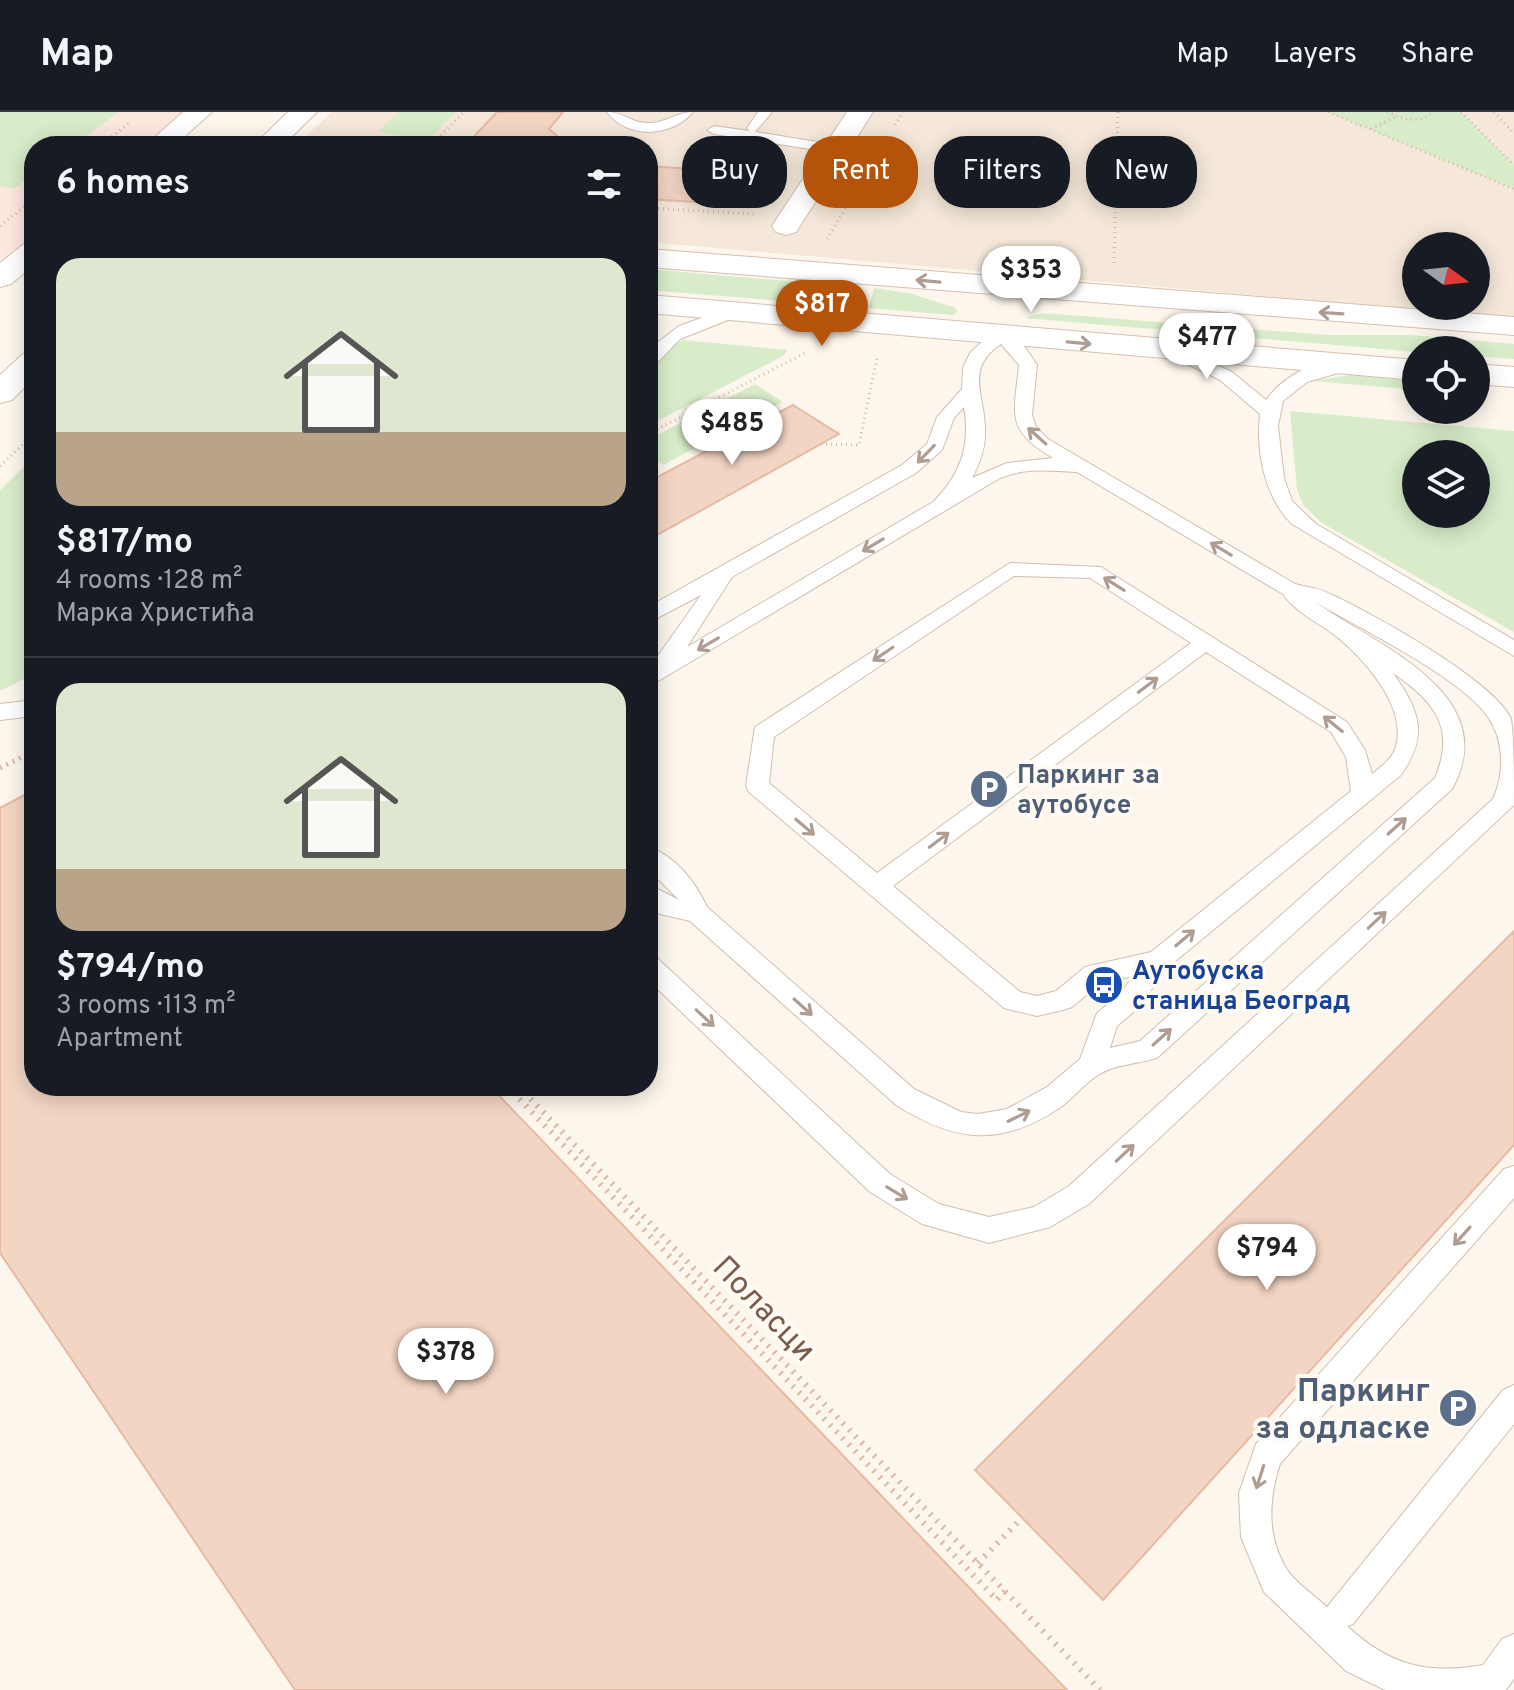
<!DOCTYPE html>
<meta charset="utf-8">
<style>
:root{--surface:#171b24;--page:#242831;--text:#f1f3f6;--muted:#9ea1a6;--line:#363941;--accent:#b45309}
body{margin:0;font-family:Overpass,sans-serif;background:var(--page);color:var(--text);height:100vh;display:flex;flex-direction:column;font-size:30px;white-space:nowrap}
*{box-sizing:border-box;margin:0}
p{font-size:26px;color:var(--muted)}
.icon{flex:none;width:44px;height:44px;fill:none;stroke:currentColor;stroke-width:2;stroke-linecap:round;stroke-linejoin:round}
.map{position:relative;flex:1;overflow:hidden}
.sheet{position:absolute;left:24px;top:24px;width:634px;height:960px;display:flex;flex-direction:column;background:var(--surface);border-radius:32px;box-shadow:0 4px 20px #0003}
.sheet>*{flex:none}
.guide{position:absolute;left:682px;top:24px;width:712px;height:72px;display:flex;gap:16px}
.needle{width:52px;rotate:105deg}
.fabs{position:absolute;left:1402px;top:120px;display:grid;gap:16px}
.fabs a{display:grid;place-items:center;width:88px;height:88px;border-radius:50%;background:var(--surface);box-shadow:0 4px 20px #0003;font-size:40px}
.price{position:absolute;translate:-50% -68px;padding:0 18px;border-radius:28px;background:#fff;color:#222;font-size:26px;line-height:52px;filter:drop-shadow(0 2px 4px #0008)}
.price::after{content:'';position:absolute;left:50%;top:48px;width:24px;height:18px;margin-left:-12px;background:inherit;clip-path:polygon(0 0,100% 0,50% 100%)}
.price.selected{background:var(--accent);color:#fff}
ul{padding:0;list-style:none}
li{display:grid;align-content:center;gap:16px;height:424px;padding:0 32px}
li+li{border-top:2px solid var(--line)}
li span{display:grid;place-items:center;height:248px;border-radius:24px;color:#555}
li>.icon{margin-inline-start:auto}
span .icon{width:144px;height:144px;fill:#fffc;stroke-width:1}
li b{font-size:34px}
h2{display:flex;justify-content:space-between;align-items:center;height:96px;padding:0 32px;font-size:34px}
.tag{padding:0 28px;border-radius:32px;background:var(--surface);box-shadow:0 4px 20px #0003;font-size:28px;line-height:72px}
.tag.selected{background:var(--accent);color:#fff}
header{display:flex;align-items:center;gap:48px;box-sizing:border-box;height:112px;padding:0 40px;background:var(--surface);border-bottom:2px solid var(--line)}
header strong{font-size:38px}
nav{display:flex;gap:44px;margin-inline-start:auto;font-size:28px}
.map>svg:first-child{display:block}
</style>
<header>
<strong>Map</strong>
<nav><a>Map</a><a>Layers</a><a>Share</a></nav>
</header>
<div class="map">
<svg width="1514" height="1578" viewBox="0 0 1514 1578">
<rect width="100%" height="100%" fill="#fdf6ec"/>
<path fill="#f5e8da" fill-rule="evenodd" d="M332 0H1514V206L648 130V34H295ZM1416 134H1476V194H1416Z"/>
<path fill="#fde8e0" d="M0 0H185L144 34H34V125L0 153Z"/>
<path fill="#d8ecc9" fill-rule="evenodd" d="M0 0H119L73 34H34V62L15 76 0 74Z
M399 0H456L428 28 378 20Z
M1328 0H1461L1514 53V77Z
M648 157 846 174 841 194 648 178Z
M874 176 909 181 956 196 957 200 953 203 869 196Z
M1043 201 1328 223H1411L1514 232V247L1476 244V238L1416 240 1025 206Z
M683 228 788 238 783 244 648 314C648 271 641 251 683 228Z
M1351 263 1416 269V278L1313 269Z
M755 272 783 290 663 353 648 343V328Z
M1290 299 1514 319V520L1322 411 1304 394 1297 378ZM1416 342H1476V402H1416Z
M34 345V562L0 579V378Z"/>
<path fill="#f3d5c3" stroke="#e6bba3" stroke-width="2" d="M497 0H563L549 17 569 34H465Z
M648 54 751 61 742 93 648 87Z
M793 293 839 322 648 428V370Z
M34 678V974H490L1067 1578H295L0 1141V696Z
M1514 819V1033L1103 1488 975 1358Z"/>
<g fill="none" stroke-linecap="round" stroke-linejoin="round">
<g stroke="#d1beb0" stroke-width="2">
<path id="lane" d="M607 0C625 0 631 12 650 11 666 11 676 0 693 0 671 26 627 27 607 0Z
M758 0H772L755 20 836 33 843 37 836 41 714 22 707 18 714 14 749 19 747 16Z
M732 195 740 200 738 204 680 227 654 254 648 255V238L679 214Z
M1002 219 1025 235 1037 253 1032 303 1036 315 1048 327 1295 472C1306 475 1320 476 1330 482 1370 500 1495 569 1511 607 1514 626 1514 670 1514 693L1089 1092 1050 1115 989 1131 922 1112 870 1080 648 868V843L657 846 890 1062 939 1092 989 1105 1034 1095 1069 1074 1493 687C1504 662 1505 630 1488 605 1462 566 1359 516 1315 490 1376 533 1505 582 1452 677L1157 946C1138 952 1115 952 1098 963 1084 972 1074 985 1061 995 1000 1036 955 1030 896 993L690 809 656 801 648 794V772L679 788 648 757V735C675 743 696 771 707 795L914 977 961 1000 978 1002 1007 997 1047 975 1080 947 1097 901 1120 882 1133 864 1101 871 1072 895 1063 898 1037 904 1004 896 749 680 746 674 755 615 1010 451 1101 455 1347 610 1365 638 1372 662C1381 655 1393 646 1396 634 1407 594 1364 547 1336 524 1318 510 1296 501 1283 482L1077 360C1049 359 1028 355 1000 366L648 575V558L701 483 648 511V495L902 353 927 332 937 305 962 277 963 256 970 241 984 228ZM1001 232 1019 253C1014 304 1005 317 1053 346L1007 351 972 366C980 351 986 335 985 318 985 282 964 257 1001 232ZM964 295C971 334 960 363 933 390L687 535 732 465 916 361 942 338 954 306ZM1014 464 1090 466 1191 531 877 761 769 671 774 625ZM1206 540 1331 620 1346 645 1351 679 1151 840 1085 855 1056 879 1037 884 1020 880 893 774ZM1393 561C1435 590 1456 616 1435 666L1140 929 1110 936 1117 914 1138 896 1167 856 1401 663C1429 623 1420 599 1393 561Z
M1175 234 1232 260 1266 288C1282 265 1322 242 1352 249L1355 253 1352 257 1307 270 1283 289 1278 314 1284 366 1292 389 1316 412 1514 528V544L1292 412C1264 385 1256 339 1260 302L1220 268 1169 243 1166 239Z
M34 588V604L0 608V592Z
M1514 1054V1086L1280 1352C1269 1386 1266 1423 1286 1456 1294 1470 1314 1483 1327 1495L1503 1278 1514 1273V1312L1353 1512 1347 1514C1389 1553 1427 1563 1483 1553L1502 1527 1514 1522V1567L1506 1578H1385L1346 1559 1264 1480 1241 1425 1239 1381 1256 1332 1504 1057Z"/>
</g>
<g stroke="#d1beb0" stroke-width="2">
<path id="street" d="M847 0H873L796 120 786 123 776 120 772 114Z"/>
</g>
<g stroke="#d6c0b0" stroke-width="2">
<path id="secondary" d="M183 0H212L174 34H145Z
M288 0H317L282 34H253Z
M34 129V153L11 172 0 175V151L24 132Z
M648 137 1514 205V223L648 155Z
M648 183 1416 248V268L648 201Z
M34 239V266L12 288 0 291V263L23 242Z
M1476 252 1514 255V275L1476 272Z"/>
</g>
<path stroke="#d9b8a5" stroke-width="3" stroke-dasharray="1 4" stroke-linecap="butt" d="M1328 0 1514 77
M1387 0C1403 8 1419 12 1433 0
M1461 0 1514 53
M1494 0 1514 21
M895 13 903 0
M1371 17 1395 5
M100 34 129 11
M430 34 464 0
M648 96 755 102
M0 114 34 87
M827 127 857 77
M1114 151 1118 0
M648 322 807 240
M821 332 859 333 877 246
M0 354 34 322"/>
<path stroke="#d9b8a5" stroke-width="5" stroke-dasharray="2 5" stroke-linecap="butt" d="M0 656 34 639"/>
<path stroke="#d9b8a5" stroke-width="6" stroke-dasharray="2 7" stroke-linecap="butt" d="M507 974 997 1488 1005 1479
M518 974 1100 1578
M978 1451 1022 1406"/>
<use href="#lane" fill="#fff" fill-rule="evenodd"/>
<use href="#street" fill="#fff" fill-rule="evenodd"/>
<use href="#secondary" fill="#fff" fill-rule="evenodd"/>
</g>
<defs><path id="oneway-shaft" d="M-6 0H5M1.5-3L5.5 0L1.5 3" fill="none" stroke-width="1.6" stroke-linecap="round" stroke-linejoin="round" transform="scale(2)"/></defs>
<g stroke="#af9d94">
<use href="#oneway-shaft" transform="translate(928 169) rotate(-175)"/>
<use href="#oneway-shaft" transform="translate(1331 201) rotate(-176)"/>
<use href="#oneway-shaft" transform="translate(1079 231) rotate(5)"/>
<use href="#oneway-shaft" transform="translate(1037 324) rotate(-138)"/>
<use href="#oneway-shaft" transform="translate(926 342) rotate(134)"/>
<use href="#oneway-shaft" transform="translate(873 433) rotate(149)"/>
<use href="#oneway-shaft" transform="translate(1221 437) rotate(-149)"/>
<use href="#oneway-shaft" transform="translate(1114 472) rotate(-148)"/>
<use href="#oneway-shaft" transform="translate(708 532) rotate(149)"/>
<use href="#oneway-shaft" transform="translate(883 542) rotate(146)"/>
<use href="#oneway-shaft" transform="translate(1148 573) rotate(-37)"/>
<use href="#oneway-shaft" transform="translate(1333 612) rotate(-141)"/>
<use href="#oneway-shaft" transform="translate(1397 714) rotate(-42)"/>
<use href="#oneway-shaft" transform="translate(805 715) rotate(40)"/>
<use href="#oneway-shaft" transform="translate(939 728) rotate(-37)"/>
<use href="#oneway-shaft" transform="translate(1377 808) rotate(-43)"/>
<use href="#oneway-shaft" transform="translate(1185 826) rotate(-40)"/>
<use href="#oneway-shaft" transform="translate(803 895) rotate(42)"/>
<use href="#oneway-shaft" transform="translate(705 906) rotate(43)"/>
<use href="#oneway-shaft" transform="translate(1162 925) rotate(-42)"/>
<use href="#oneway-shaft" transform="translate(1019 1004) rotate(-26)"/>
<use href="#oneway-shaft" transform="translate(1125 1041) rotate(-43)"/>
<use href="#oneway-shaft" transform="translate(897 1081) rotate(31)"/>
<use href="#oneway-shaft" transform="translate(1462 1124) rotate(132)"/>
<use href="#oneway-shaft" transform="translate(1260 1365) rotate(108)"/>
</g>
<defs>
<g id="parking-disc" transform="scale(2)"><circle r="9.5" fill="#5c6f8a" stroke="#fffaf3"/><path d="M-3.5-5.5H1a3.5 3.5 0 0 1 0 7H-1V5.5H-3.5ZM-1-3.4V-.6H.8a1.4 1.4 0 0 0 0-2.8Z" fill="#fff"/></g>
<g id="bus-disc" transform="scale(2)"><circle r="9.5" fill="#1a4fb4" stroke="#fffaf3"/><path d="M-5-6H5V4H4V6H2V4H-2V6H-4V4H-5ZM-3.5-4V0h7V-4ZM-3.5 1.2v1.5H-2V1.2ZM2 1.2v1.5H3.5V1.2Z" fill="#fff"/></g>
</defs>
<g fill-rule="evenodd">
<use href="#parking-disc" x="989" y="677"/>
<use href="#bus-disc" x="1104" y="873"/>
<use href="#parking-disc" x="1458" y="1296"/>
</g>
<g text-anchor="middle" stroke-width="8" stroke-linejoin="round" paint-order="stroke">
<g font-size="26" font-weight="bold" fill="#4e5e75" stroke="#fffaf3" text-anchor="start">
<text x="1017" y="671">Паркинг за<tspan x="1017" dy="30">аутобусе</tspan></text>
</g>
<g font-size="26" font-weight="bold" fill="#164399" stroke="#fffaf3" text-anchor="start">
<text x="1132" y="867">Аутобуска<tspan x="1132" dy="30">станица Београд</tspan></text>
</g>
<g font-size="32" fill="#7a5c4d" stroke="#fffaf3">
<text transform="translate(765 1196) rotate(46)" y="11">Поласци</text>
</g>
<g font-size="32" font-weight="bold" fill="#4e5e75" stroke="#fffaf3" text-anchor="end">
<text x="1430" y="1289">Паркинг<tspan x="1430" dy="37">за одласке</tspan></text>
</g>
</g>
</svg>
<div class="fabs">
<a><svg class="needle" viewBox="-14 -14 28 28"><path d="M0-13l5 13h-10z" fill="#e53935"/><path d="M0 13l5-13h-10z" fill="#9ea1a6"/></svg></a>
<a><svg class="icon" aria-label="locate" viewBox="0 0 24 24"><circle cx="12" cy="12" r="6"/><path d="M12 2v4M12 18v4M2 12h4M18 12h4"/></svg></a>
<a><svg class="icon" aria-label="layers" viewBox="0 0 24 24"><path d="M12 4l9 5-9 5-9-5zM3 14l9 5 9-5"/></svg></a>
</div>
<b class="price" style="left:1031px;top:202px">$353</b>
<b class="price selected" style="left:822px;top:236px">$817</b>
<b class="price" style="left:1207px;top:269px">$477</b>
<b class="price" style="left:732px;top:355px">$485</b>
<b class="price" style="left:1267px;top:1180px">$794</b>
<b class="price" style="left:446px;top:1284px">$378</b>
<div class="guide">
<a class="tag">Buy</a>
<a class="tag selected">Rent</a>
<a class="tag">Filters</a>
<a class="tag">New</a>
</div>
<section class="sheet">
<h2>6 homes<svg class="icon" aria-label="filters" viewBox="0 0 24 24"><path d="M4 7h16M4 17h16"/><circle cx="9" cy="7" r="2"/><circle cx="15" cy="17" r="2"/></svg></h2>
<ul>
<li><span style="background:linear-gradient(#dfe7d0 70%,#b9a48a 0)"><svg class="icon" aria-label="home" viewBox="0 0 24 24"><path d="M3 11l9-7 9 7M6 9v11h12V9"/></svg></span><div><b>$817/mo</b><p>4 rooms · 128 m²</p><p>Марка Христића</p></div></li>
<li><span style="background:linear-gradient(#dfe7d0 75%,#b9a48a 0)"><svg class="icon" aria-label="home" viewBox="0 0 24 24"><path d="M3 11l9-7 9 7M6 9v11h12V9"/></svg></span><div><b>$794/mo</b><p>3 rooms · 113 m²</p><p>Apartment</p></div></li>
</ul>
</section>
</div>
